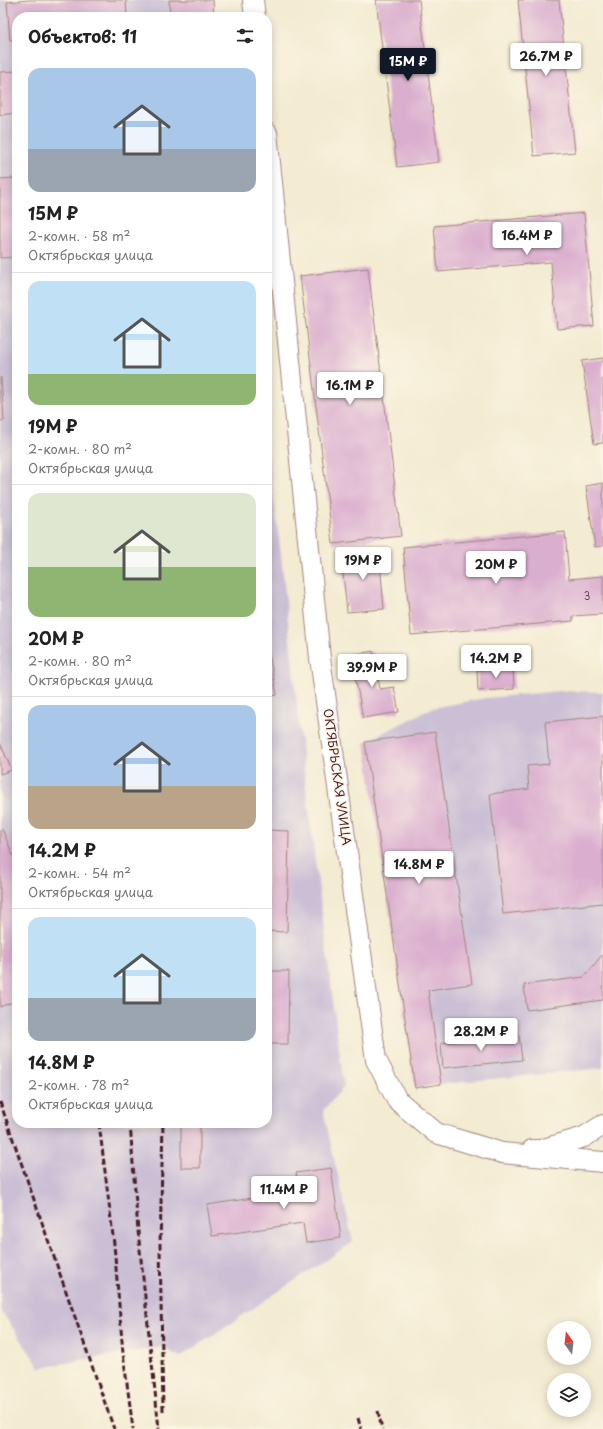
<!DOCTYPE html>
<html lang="ru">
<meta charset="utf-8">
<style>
:root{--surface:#fff;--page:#f2f2f2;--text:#222;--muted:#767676;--line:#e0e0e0;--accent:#111827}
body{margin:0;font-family:"Playpen Sans",sans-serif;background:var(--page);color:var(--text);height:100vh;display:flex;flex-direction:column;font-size:15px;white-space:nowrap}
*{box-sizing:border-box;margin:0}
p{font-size:13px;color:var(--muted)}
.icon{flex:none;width:22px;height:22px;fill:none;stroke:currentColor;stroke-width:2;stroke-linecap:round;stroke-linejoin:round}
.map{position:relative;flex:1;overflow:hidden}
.side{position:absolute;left:12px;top:12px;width:260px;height:1116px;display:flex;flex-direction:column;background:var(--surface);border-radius:16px;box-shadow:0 2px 10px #0003}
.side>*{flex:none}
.needle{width:26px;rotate:345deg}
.tools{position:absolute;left:547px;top:1321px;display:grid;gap:8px}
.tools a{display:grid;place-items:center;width:44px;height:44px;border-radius:50%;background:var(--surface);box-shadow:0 2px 10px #0003;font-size:20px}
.price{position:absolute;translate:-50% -34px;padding:0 9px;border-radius:4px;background:#fff;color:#222;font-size:13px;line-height:26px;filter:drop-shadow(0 1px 2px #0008)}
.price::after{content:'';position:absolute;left:50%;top:24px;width:12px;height:9px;margin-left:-6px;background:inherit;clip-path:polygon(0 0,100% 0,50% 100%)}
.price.active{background:var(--accent);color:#fff}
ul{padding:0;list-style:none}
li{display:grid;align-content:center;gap:8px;height:212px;padding:0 16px}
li+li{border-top:1px solid var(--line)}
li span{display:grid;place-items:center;height:124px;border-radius:12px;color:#555}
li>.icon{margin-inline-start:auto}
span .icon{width:72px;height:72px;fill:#fffc;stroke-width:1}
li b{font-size:17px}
h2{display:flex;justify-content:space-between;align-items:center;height:48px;padding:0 16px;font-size:17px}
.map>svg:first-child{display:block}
</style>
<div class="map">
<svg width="603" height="1429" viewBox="0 0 603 1429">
<rect width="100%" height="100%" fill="#fcf5e5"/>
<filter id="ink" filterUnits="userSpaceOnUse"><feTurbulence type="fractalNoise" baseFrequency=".025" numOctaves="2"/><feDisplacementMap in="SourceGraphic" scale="8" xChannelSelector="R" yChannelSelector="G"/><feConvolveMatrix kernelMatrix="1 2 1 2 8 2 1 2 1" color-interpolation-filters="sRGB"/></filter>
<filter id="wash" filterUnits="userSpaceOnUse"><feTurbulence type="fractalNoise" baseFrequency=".012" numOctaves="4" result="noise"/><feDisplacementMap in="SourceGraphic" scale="16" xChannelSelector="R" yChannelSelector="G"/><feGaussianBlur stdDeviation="0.9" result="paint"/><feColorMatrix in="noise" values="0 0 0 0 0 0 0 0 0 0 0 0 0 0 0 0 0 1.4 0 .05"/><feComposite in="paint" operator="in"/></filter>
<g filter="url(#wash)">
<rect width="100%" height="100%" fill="#f3ebd2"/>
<path fill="#cbbfd5" d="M0 0H213L214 17H17V1123H267V442L281 555 305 781 344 1087 323 1110 353 1242 180 1357 162 1347 88 1359 40 1368 0 1309Z
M560 691 603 692V1068L441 1084 415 1088 365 742 432 708 485 698Z"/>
<g id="blocks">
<path fill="#daaecf" d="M29 0H126L127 17H17V39L10 40 7 2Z
M169 0H213L214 17H170Z
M376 0H419L439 162 397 167Z
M518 0H559L575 152 534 156Z
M17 71V113L0 115V72Z
M17 178V257L0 258V179Z
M584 213 594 326 557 329 551 262 438 272 434 226Z
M368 268 401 536 333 544 300 276Z
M603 358V443L594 444 582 361Z
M1 377 4 421H0V378Z
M603 483V546L595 547 586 486Z
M565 532 569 579 603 576V614L573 616V621L411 635 403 547Z
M379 550 384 609 347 612 341 554Z
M267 643 277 695 267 697Z
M373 651 380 689 394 687 399 712 363 718 351 655Z
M513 667 514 689 478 691 477 670Z
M603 716V903L503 914 490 794 529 789 527 766 549 764 545 722Z
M435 732 472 984 428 990 441 1084 415 1088 365 742Z
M0 743 12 770 0 774Z
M2 829 17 865V1000L0 1007V830Z
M267 830 289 831 287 932 267 931Z
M603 954V1000L527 1010 524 985 584 977Z
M267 971H289L288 1044H267Z
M519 1035 522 1060 443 1068 441 1043Z
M181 1123H200V1168H181Z
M331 1168 341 1238 306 1243 303 1223 212 1236 207 1205 299 1191 296 1173Z"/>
</g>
</g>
<g filter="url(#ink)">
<use href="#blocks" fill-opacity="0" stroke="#9e857e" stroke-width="1"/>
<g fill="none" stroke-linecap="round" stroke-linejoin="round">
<g stroke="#9e857e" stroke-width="22">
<path id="street" d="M253 0 255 17
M267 133 320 658 376 1060 397 1100 436 1133 502 1153 603 1162
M532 1150H540L584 1137 603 1125"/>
</g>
<use href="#street" stroke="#fff" stroke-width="20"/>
<path stroke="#4a1f2b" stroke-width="3" stroke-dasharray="6 3" stroke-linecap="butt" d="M0 1102 114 1429
M99 1123 114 1244 123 1353 133 1429
M130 1123 138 1231 159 1429
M163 1411 160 1246 163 1123
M378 1411 382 1429
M358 1418 361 1429"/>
</g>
</g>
<g text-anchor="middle" stroke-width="3" stroke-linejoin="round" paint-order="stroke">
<g font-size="10" fill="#6e4354">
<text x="587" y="600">3</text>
</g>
<g font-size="12" fill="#4a1f2b" stroke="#fcf5e5">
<text transform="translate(337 777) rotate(82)" y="4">ОКТЯБРЬСКАЯ УЛИЦА</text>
</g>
</g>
</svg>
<div class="tools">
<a><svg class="needle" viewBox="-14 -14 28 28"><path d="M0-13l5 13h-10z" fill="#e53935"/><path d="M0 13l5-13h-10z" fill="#767676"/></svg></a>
<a><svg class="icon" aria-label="layers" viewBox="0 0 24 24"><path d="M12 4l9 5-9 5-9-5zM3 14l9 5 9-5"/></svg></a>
</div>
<b class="price" style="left:546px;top:77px">26.7M ₽</b>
<b class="price active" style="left:408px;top:82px">15M ₽</b>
<b class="price" style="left:527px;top:256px">16.4M ₽</b>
<b class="price" style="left:350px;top:406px">16.1M ₽</b>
<b class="price" style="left:363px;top:581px">19M ₽</b>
<b class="price" style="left:496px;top:585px">20M ₽</b>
<b class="price" style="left:496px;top:679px">14.2M ₽</b>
<b class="price" style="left:372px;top:688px">39.9M ₽</b>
<b class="price" style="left:419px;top:885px">14.8M ₽</b>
<b class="price" style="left:481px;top:1052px">28.2M ₽</b>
<b class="price" style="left:284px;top:1210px">11.4M ₽</b>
<section class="side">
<h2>Объектов: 11<svg class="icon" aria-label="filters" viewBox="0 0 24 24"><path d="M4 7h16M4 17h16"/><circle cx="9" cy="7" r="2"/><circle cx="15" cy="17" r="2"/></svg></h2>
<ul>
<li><span style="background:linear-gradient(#a9c7e8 65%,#9aa5b1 0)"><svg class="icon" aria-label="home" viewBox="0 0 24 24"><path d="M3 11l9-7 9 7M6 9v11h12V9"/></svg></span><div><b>15M ₽</b><p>2-комн. · 58 m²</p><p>Октябрьская улица</p></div></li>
<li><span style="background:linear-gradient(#bfe0f5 75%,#8fb573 0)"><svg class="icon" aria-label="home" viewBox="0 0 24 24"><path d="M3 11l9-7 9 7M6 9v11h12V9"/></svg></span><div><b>19M ₽</b><p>2-комн. · 80 m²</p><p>Октябрьская улица</p></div></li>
<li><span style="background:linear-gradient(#dfe7d0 60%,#8fb573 0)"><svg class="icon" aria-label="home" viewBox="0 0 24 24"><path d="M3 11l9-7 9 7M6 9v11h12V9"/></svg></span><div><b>20M ₽</b><p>2-комн. · 80 m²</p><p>Октябрьская улица</p></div></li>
<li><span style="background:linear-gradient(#a9c7e8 65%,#b9a48a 0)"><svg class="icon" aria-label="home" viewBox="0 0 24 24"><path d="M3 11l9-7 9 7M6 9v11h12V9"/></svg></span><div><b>14.2M ₽</b><p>2-комн. · 54 m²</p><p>Октябрьская улица</p></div></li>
<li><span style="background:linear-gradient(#bfe0f5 65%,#9aa5b1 0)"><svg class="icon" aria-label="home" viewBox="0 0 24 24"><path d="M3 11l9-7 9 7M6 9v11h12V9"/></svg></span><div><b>14.8M ₽</b><p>2-комн. · 78 m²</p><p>Октябрьская улица</p></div></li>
</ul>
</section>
</div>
